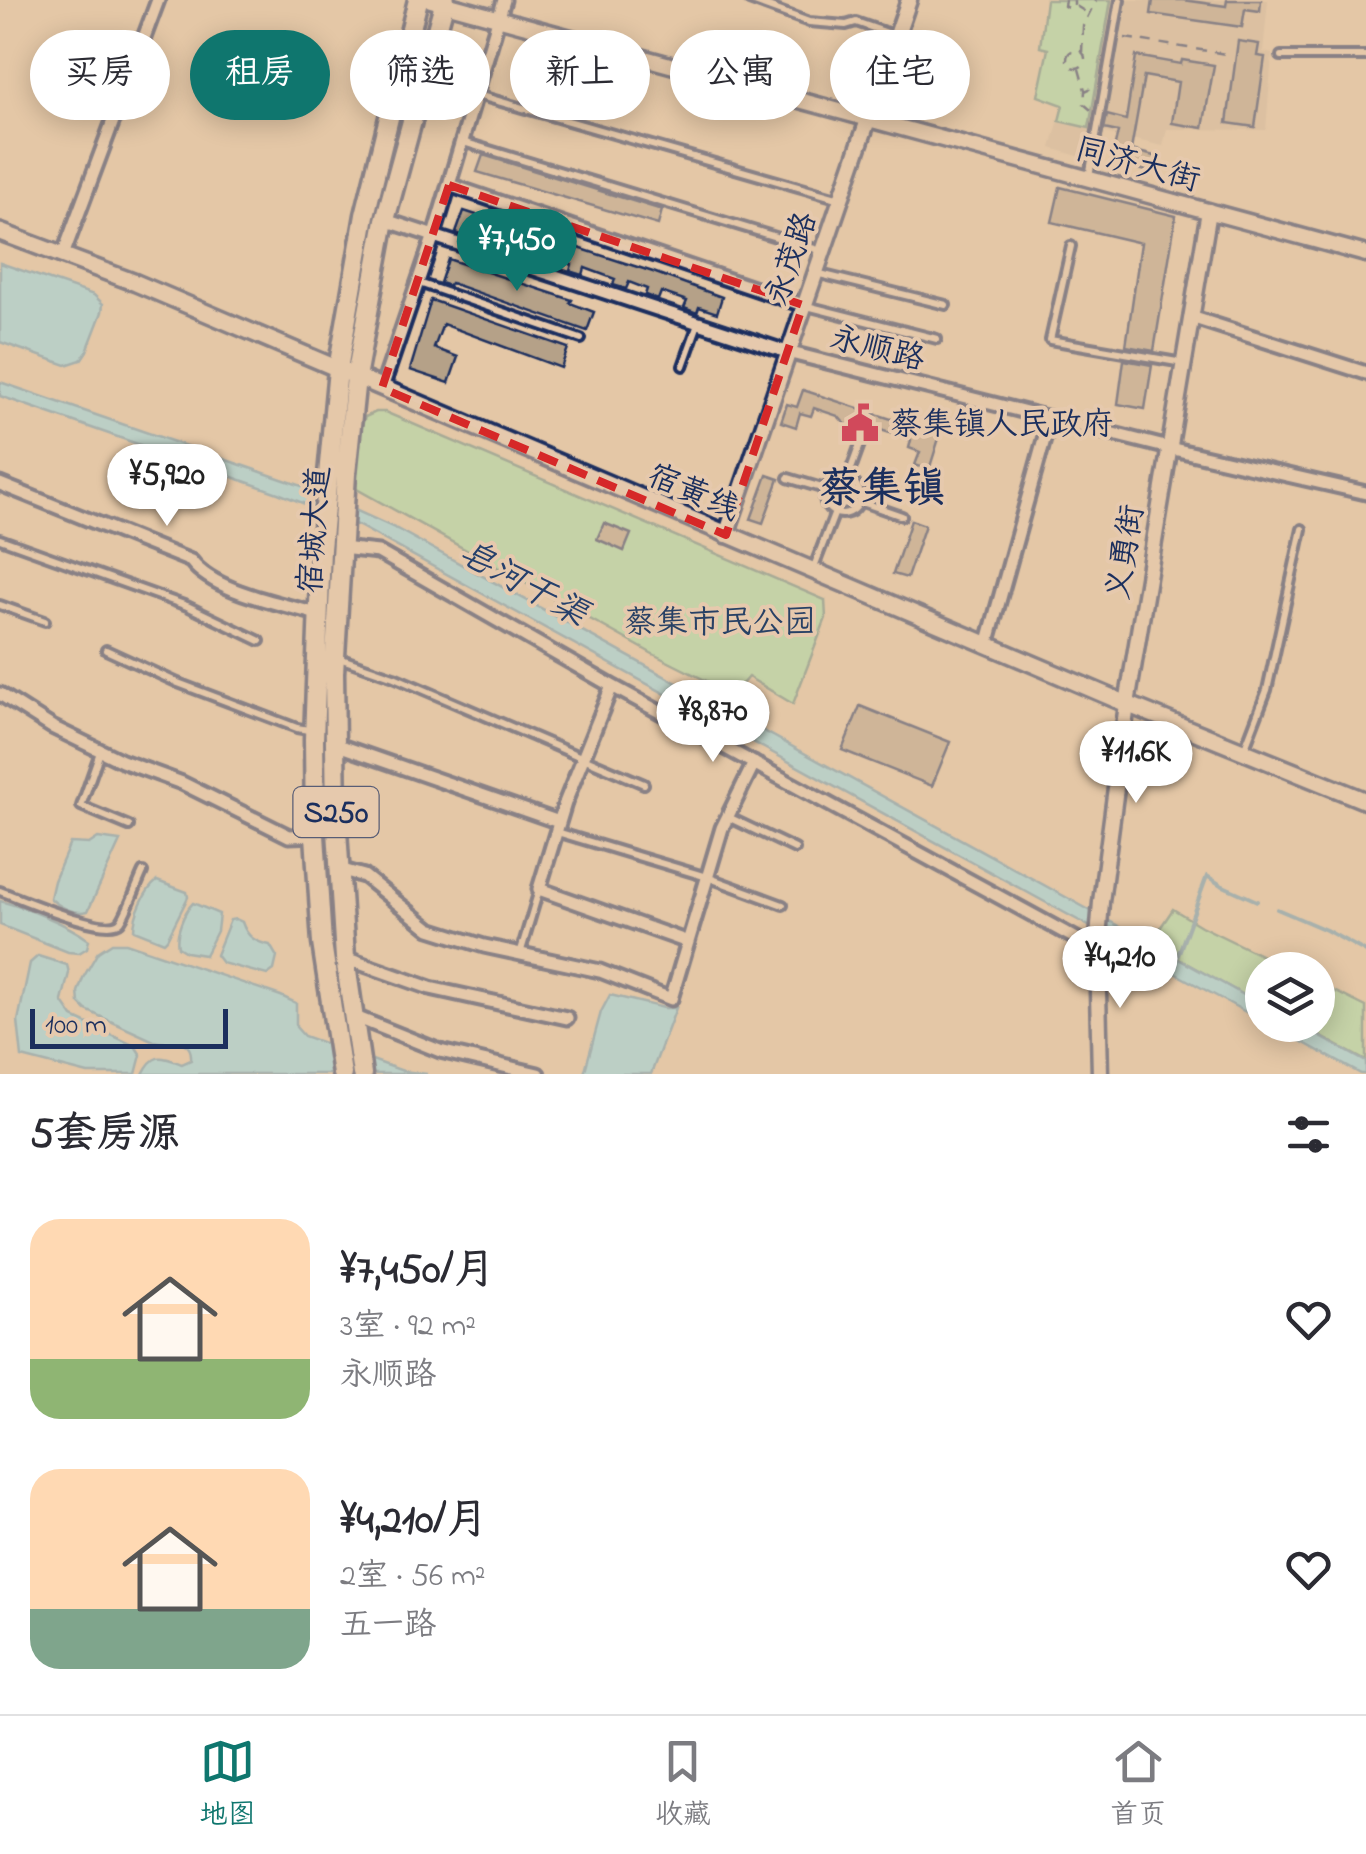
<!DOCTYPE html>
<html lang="zh">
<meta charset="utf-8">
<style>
:root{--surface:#fff;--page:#f7f7f7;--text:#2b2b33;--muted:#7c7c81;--line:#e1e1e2;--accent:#0f766e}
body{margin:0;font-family:"Indie Flower","LXGW WenKai TC",sans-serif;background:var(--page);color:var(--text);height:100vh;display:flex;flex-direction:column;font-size:38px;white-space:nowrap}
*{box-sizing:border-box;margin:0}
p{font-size:32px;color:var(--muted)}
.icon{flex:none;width:55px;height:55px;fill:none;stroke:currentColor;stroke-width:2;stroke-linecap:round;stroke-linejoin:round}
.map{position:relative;height:1074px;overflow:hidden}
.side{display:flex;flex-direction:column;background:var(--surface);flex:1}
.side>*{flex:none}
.hud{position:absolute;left:30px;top:30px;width:1308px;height:90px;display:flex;gap:20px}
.tools{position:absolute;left:1245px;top:952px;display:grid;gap:20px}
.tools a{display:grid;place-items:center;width:90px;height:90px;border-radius:50%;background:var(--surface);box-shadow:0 5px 25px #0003;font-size:50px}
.scale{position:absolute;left:30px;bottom:25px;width:198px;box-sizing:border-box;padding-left:10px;border:5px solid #1b2f5e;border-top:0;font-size:28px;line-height:35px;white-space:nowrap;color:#1b2f5e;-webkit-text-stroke:8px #e6c9ad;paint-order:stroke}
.price{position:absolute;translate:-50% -85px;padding:0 22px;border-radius:35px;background:#fff;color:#222;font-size:32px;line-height:65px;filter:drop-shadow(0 2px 5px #0008)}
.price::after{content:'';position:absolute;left:50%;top:60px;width:30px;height:22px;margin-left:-15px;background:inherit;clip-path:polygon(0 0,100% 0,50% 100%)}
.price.on{background:var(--accent);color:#fff}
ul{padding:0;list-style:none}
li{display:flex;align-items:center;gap:30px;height:250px;padding:0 30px}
li span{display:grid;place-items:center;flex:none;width:280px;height:200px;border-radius:30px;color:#555}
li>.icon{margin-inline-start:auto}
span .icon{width:120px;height:120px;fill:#fffc;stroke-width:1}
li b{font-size:42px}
h2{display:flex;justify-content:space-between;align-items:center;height:120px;padding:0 30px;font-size:42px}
.tag{padding:0 35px;border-radius:45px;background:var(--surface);box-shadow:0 5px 25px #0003;font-size:35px;line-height:90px}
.tag.on{background:var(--accent);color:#fff}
.tabs{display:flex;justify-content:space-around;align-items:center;height:140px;border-top:2px solid var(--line);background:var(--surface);font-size:28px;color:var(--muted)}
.tabs a{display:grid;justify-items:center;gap:5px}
.tabs .on{color:var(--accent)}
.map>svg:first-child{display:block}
</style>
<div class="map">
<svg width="1366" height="1074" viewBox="0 0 1366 1074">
<rect width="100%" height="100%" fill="#e4c7a6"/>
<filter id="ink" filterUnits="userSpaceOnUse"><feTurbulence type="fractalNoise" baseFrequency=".01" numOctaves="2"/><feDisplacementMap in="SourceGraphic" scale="20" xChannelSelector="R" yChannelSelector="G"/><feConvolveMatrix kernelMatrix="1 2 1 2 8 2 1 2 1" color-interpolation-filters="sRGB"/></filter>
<g filter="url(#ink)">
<path fill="#d2b99c" d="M1046 0H1268L1263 52 1272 54 1266 130 1167 129 1163 146 1105 133 1098 162 1051 148 1063 105 1038 96 1048 49 1040 47Z"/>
<path fill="#a1e0a8" stroke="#5e8883" stroke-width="2.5" d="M1046 0H1111L1089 128 1059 121 1063 105 1038 96 1048 49 1040 47Z
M376 412H385L825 600 826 618 793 704 748 677 736 691H727L651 653 355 488 361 428 365 417Z
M1173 909 1201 926 1291 970H1262V1005L1150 943Z
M1318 983 1366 1007V1061L1300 1025H1318Z"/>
<path fill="#8ddaec" stroke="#5f96b3" stroke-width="2.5" d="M0 263 94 295 103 304 102 312 87 351 81 360 66 365 0 342Z
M0 382 302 486 397 529 1262 1005V1021L359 526 278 493 0 396Z
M98 838 120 841 88 911C75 915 59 907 50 898L54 881 70 843 89 844Z
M157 881 187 892 188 897 167 939 164 942 134 930C134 915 145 890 157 881Z
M0 901C27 908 66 923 89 940L87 948 79 953 68 952 0 925Z
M193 903 219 914 217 931 205 955 186 952 178 947C175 934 184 912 193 903Z
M236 919 242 922C247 937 255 942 270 945L277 957 274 970 267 975 222 963 216 955 230 920Z
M112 943H126L281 996 296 1003V1027L304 1036 403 1071 427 1074H143C154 1052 161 1056 182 1064L191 1060C193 1034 169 1046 154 1041L86 1010 79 1003 78 992 83 978 98 952Z
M38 956 67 965 69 973 62 1001 73 1017 135 1046 141 1055 136 1074H88L22 1057 18 1021 30 963Z
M610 995 664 1008H676L651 1074H584L601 1012Z
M1271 1025H1299L1366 1062V1074H1361Z"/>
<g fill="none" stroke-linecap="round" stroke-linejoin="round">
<path stroke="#5f96b3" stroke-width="4" d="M1277 909 1326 930 1366 952
M1177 958 1207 876 1221 885 1257 901"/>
</g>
<path fill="#b5a188" stroke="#1b2f5e" stroke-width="2.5" d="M1153 0H1183L1226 6 1227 0H1261L1260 11 1245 9 1242 27 1151 14Z
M1238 41 1259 44 1257 56 1265 57 1255 127 1227 123Z
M1136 56 1181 64 1182 60 1214 65 1203 128 1172 123 1178 82 1144 76 1131 150 1158 157 1154 173 1111 162 1118 132 1104 129 1107 115 1126 120Z
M483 155 662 210 658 225 477 172Z
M1060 187 1176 216 1154 351 1126 346 1141 243 1052 222Z
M464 211 653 272 722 297 717 313 699 307 697 313 684 308 687 301 661 292 658 300 645 295 647 289 629 282 626 289 613 285 615 279 585 268 583 275 570 271 572 264 548 256 546 263 533 259 535 252 505 241 502 249 489 244 492 238 472 231 469 238 456 233Z
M448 259 572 300 570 303 594 312 587 331 451 283 449 286 440 283Z
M431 300 568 348 561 368 443 324 434 348 458 357 449 383 410 370Z
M1124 360 1152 365 1145 409 1118 404Z
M803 390 940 435 929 470 915 465 920 452 909 448 911 440 881 430 871 433 845 424 838 416 814 408 811 416 800 413 796 427 781 422 787 404 797 407Z
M767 475 779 479 763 523 751 519Z
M911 520 925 525 907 578 893 574Z
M604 523 631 534 624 551 597 539Z
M860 706 950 742 932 786 842 750Z"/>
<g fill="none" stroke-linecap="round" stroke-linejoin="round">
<g stroke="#1b2f5e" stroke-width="14">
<path id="service" d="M749 0 809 22 846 25 856 22 896 36
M1281 56H1366
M477 95 840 199
M463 142 822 251
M1089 177 1120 0
M1071 246 1050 340 1183 363
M816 273 946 305
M419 283 581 339
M803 305 937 339
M683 366 698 324
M788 478 825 489
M824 496a18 18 0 1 1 36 0a18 18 0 1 1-36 0Z
M847 480 863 436
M859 501 902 516
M0 539 187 606 260 641
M814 567 835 512
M0 605 45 621
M106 650 178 683 297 728 314 731
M336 657 394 677 644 784
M1244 750 1267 690 1302 529
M100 752 81 806 129 826
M728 817 795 849
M557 832 707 877 783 905
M0 891C19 898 106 936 120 922 126 916 138 882 143 872
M520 954 539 890"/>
</g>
<g stroke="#1b2f5e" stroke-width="19">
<path id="minor" d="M449 185 803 305
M385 220 787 352 1169 448 1366 493
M63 255 158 0
M1191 317 1366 373
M382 388 434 235 504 0
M0 484 191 561C214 592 280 603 317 614
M341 548 378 552 612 686 1097 950
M987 645 1050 418
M612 686 565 803 539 889 688 942
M0 694 52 727 122 761 182 783 289 836 315 835
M335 744 559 822
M339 869 364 876 430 929 484 946 600 971 671 999 722 828 754 763
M345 958 430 988 567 1018
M353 1016 440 1051 538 1074"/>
</g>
<g stroke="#1b2f5e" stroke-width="21">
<path id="tertiary" d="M431 0 1366 254
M726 535 909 0
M1100 1074 1097 950 1101 902 1127 704 1209 211"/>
</g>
<g stroke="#1b2f5e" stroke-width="22">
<path id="secondary" d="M0 232 136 283 1127 704 1366 801"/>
</g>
<g stroke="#1b2f5e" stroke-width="25">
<path id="primary" d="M342 1074 322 943 315 835 314 739 321 549 338 369 365 215 418 0
M362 1074 345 958 336 814 334 673 346 474 356 377 385 220 445 0"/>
</g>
<path stroke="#1b2f5e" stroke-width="2.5" stroke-dasharray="10 8" stroke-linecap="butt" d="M1065 0 1064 6 1069 9 1074 6V0
M1076 6 1089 14
M1125 38 1226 54
M1067 59a9 9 0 1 1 18 0a9 9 0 1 1-18 0Z
M1082 53 1083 26 1096 0
M1079 69 1085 90
M1091 110 1084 104 1085 91 1094 87"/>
<use href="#service" stroke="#e6c9ad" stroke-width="6"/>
<use href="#minor" stroke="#e6c9ad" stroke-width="11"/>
<use href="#tertiary" stroke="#e6c9ad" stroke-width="14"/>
<use href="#secondary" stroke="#e6c9ad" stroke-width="15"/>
<use href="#primary" stroke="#e6c9ad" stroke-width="18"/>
</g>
</g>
<path d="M0 0H1366V1074H0ZM449 185 803 305 726 535 382 388Z" fill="#e4c7a6" fill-opacity=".55" fill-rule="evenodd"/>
<path fill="none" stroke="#d62828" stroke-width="8" stroke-dasharray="20 12" stroke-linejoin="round" d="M449 185 803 305 726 535 382 388Z"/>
<defs>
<g id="civic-bare" transform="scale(3)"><path d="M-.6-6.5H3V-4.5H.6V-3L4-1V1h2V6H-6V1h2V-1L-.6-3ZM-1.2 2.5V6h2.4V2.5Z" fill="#d1495b" stroke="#e6c9ad" stroke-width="2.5" paint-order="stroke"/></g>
</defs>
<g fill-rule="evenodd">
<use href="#civic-bare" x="860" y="423"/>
</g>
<g text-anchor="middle" stroke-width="8" stroke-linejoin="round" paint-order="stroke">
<rect fill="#e6c9ad" stroke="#585d76" stroke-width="2.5" x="293.5" y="787" width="85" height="50" rx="8"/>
<g font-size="30" font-weight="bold" fill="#1b2f5e">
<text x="336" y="822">S250</text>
</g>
<g font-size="32" fill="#1b2f5e" stroke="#e6c9ad">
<text transform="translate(1138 163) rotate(15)" y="11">同济大街</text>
<text transform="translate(790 258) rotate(-71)" y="11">永茂路</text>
<text transform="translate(878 347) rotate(14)" y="11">永顺路</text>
<text transform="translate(694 491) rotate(23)" y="11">宿黄线</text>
<text transform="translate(313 530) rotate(-86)" y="11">宿城大道</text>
<text transform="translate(1124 552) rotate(-81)" y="11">义勇街</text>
</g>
<g font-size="32" fill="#1b2f5e" stroke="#e6c9ad" text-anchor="start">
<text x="890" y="434">蔡集镇人民政府</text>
</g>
<g font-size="32" fill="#284165" stroke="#e6c9ad">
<text x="720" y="632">蔡集市民公园</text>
</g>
<g font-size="35" font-style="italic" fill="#26406c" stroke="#e6c9ad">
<text transform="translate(524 582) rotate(29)" y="12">皂河干渠</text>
</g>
<g font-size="42" font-weight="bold" fill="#1b2f5e" stroke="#e6c9ad">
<text x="882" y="501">蔡集镇</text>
</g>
</g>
</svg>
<div class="tools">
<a><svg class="icon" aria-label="layers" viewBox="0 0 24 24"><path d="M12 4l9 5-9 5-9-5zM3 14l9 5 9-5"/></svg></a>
</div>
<div class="scale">100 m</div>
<b class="price on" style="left:517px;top:294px">¥7,450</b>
<b class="price" style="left:167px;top:529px">¥5,920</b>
<b class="price" style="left:713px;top:765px">¥8,870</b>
<b class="price" style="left:1136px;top:806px">¥11.6K</b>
<b class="price" style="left:1120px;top:1011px">¥4,210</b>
<div class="hud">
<a class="tag">买房</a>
<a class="tag on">租房</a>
<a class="tag">筛选</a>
<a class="tag">新上</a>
<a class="tag">公寓</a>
<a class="tag">住宅</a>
</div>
</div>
<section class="side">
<h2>5套房源<svg class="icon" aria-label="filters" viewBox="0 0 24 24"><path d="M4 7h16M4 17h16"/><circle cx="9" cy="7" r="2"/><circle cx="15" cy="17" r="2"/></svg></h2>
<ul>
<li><span style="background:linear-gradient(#ffd9b3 70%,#8fb573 0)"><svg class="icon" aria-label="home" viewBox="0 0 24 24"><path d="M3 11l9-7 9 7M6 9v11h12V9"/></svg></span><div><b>¥7,450/月</b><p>3室 · 92 m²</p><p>永顺路</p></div><svg class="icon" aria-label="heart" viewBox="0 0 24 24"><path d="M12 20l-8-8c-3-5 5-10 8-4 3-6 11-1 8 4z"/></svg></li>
<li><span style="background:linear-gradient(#ffd9b3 70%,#7fa58c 0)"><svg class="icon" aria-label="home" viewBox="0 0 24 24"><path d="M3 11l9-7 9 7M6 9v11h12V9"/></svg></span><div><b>¥4,210/月</b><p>2室 · 56 m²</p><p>五一路</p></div><svg class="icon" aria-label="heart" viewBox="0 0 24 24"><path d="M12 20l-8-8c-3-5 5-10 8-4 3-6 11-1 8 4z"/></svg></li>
</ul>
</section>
<nav class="tabs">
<a class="on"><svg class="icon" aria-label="map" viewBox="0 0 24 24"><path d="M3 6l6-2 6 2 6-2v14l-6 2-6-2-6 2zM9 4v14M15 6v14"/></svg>地图</a>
<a><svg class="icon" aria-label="saved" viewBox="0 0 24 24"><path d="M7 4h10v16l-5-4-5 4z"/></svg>收藏</a>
<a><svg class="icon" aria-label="home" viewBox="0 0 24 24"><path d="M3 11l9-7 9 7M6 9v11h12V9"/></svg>首页</a>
</nav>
